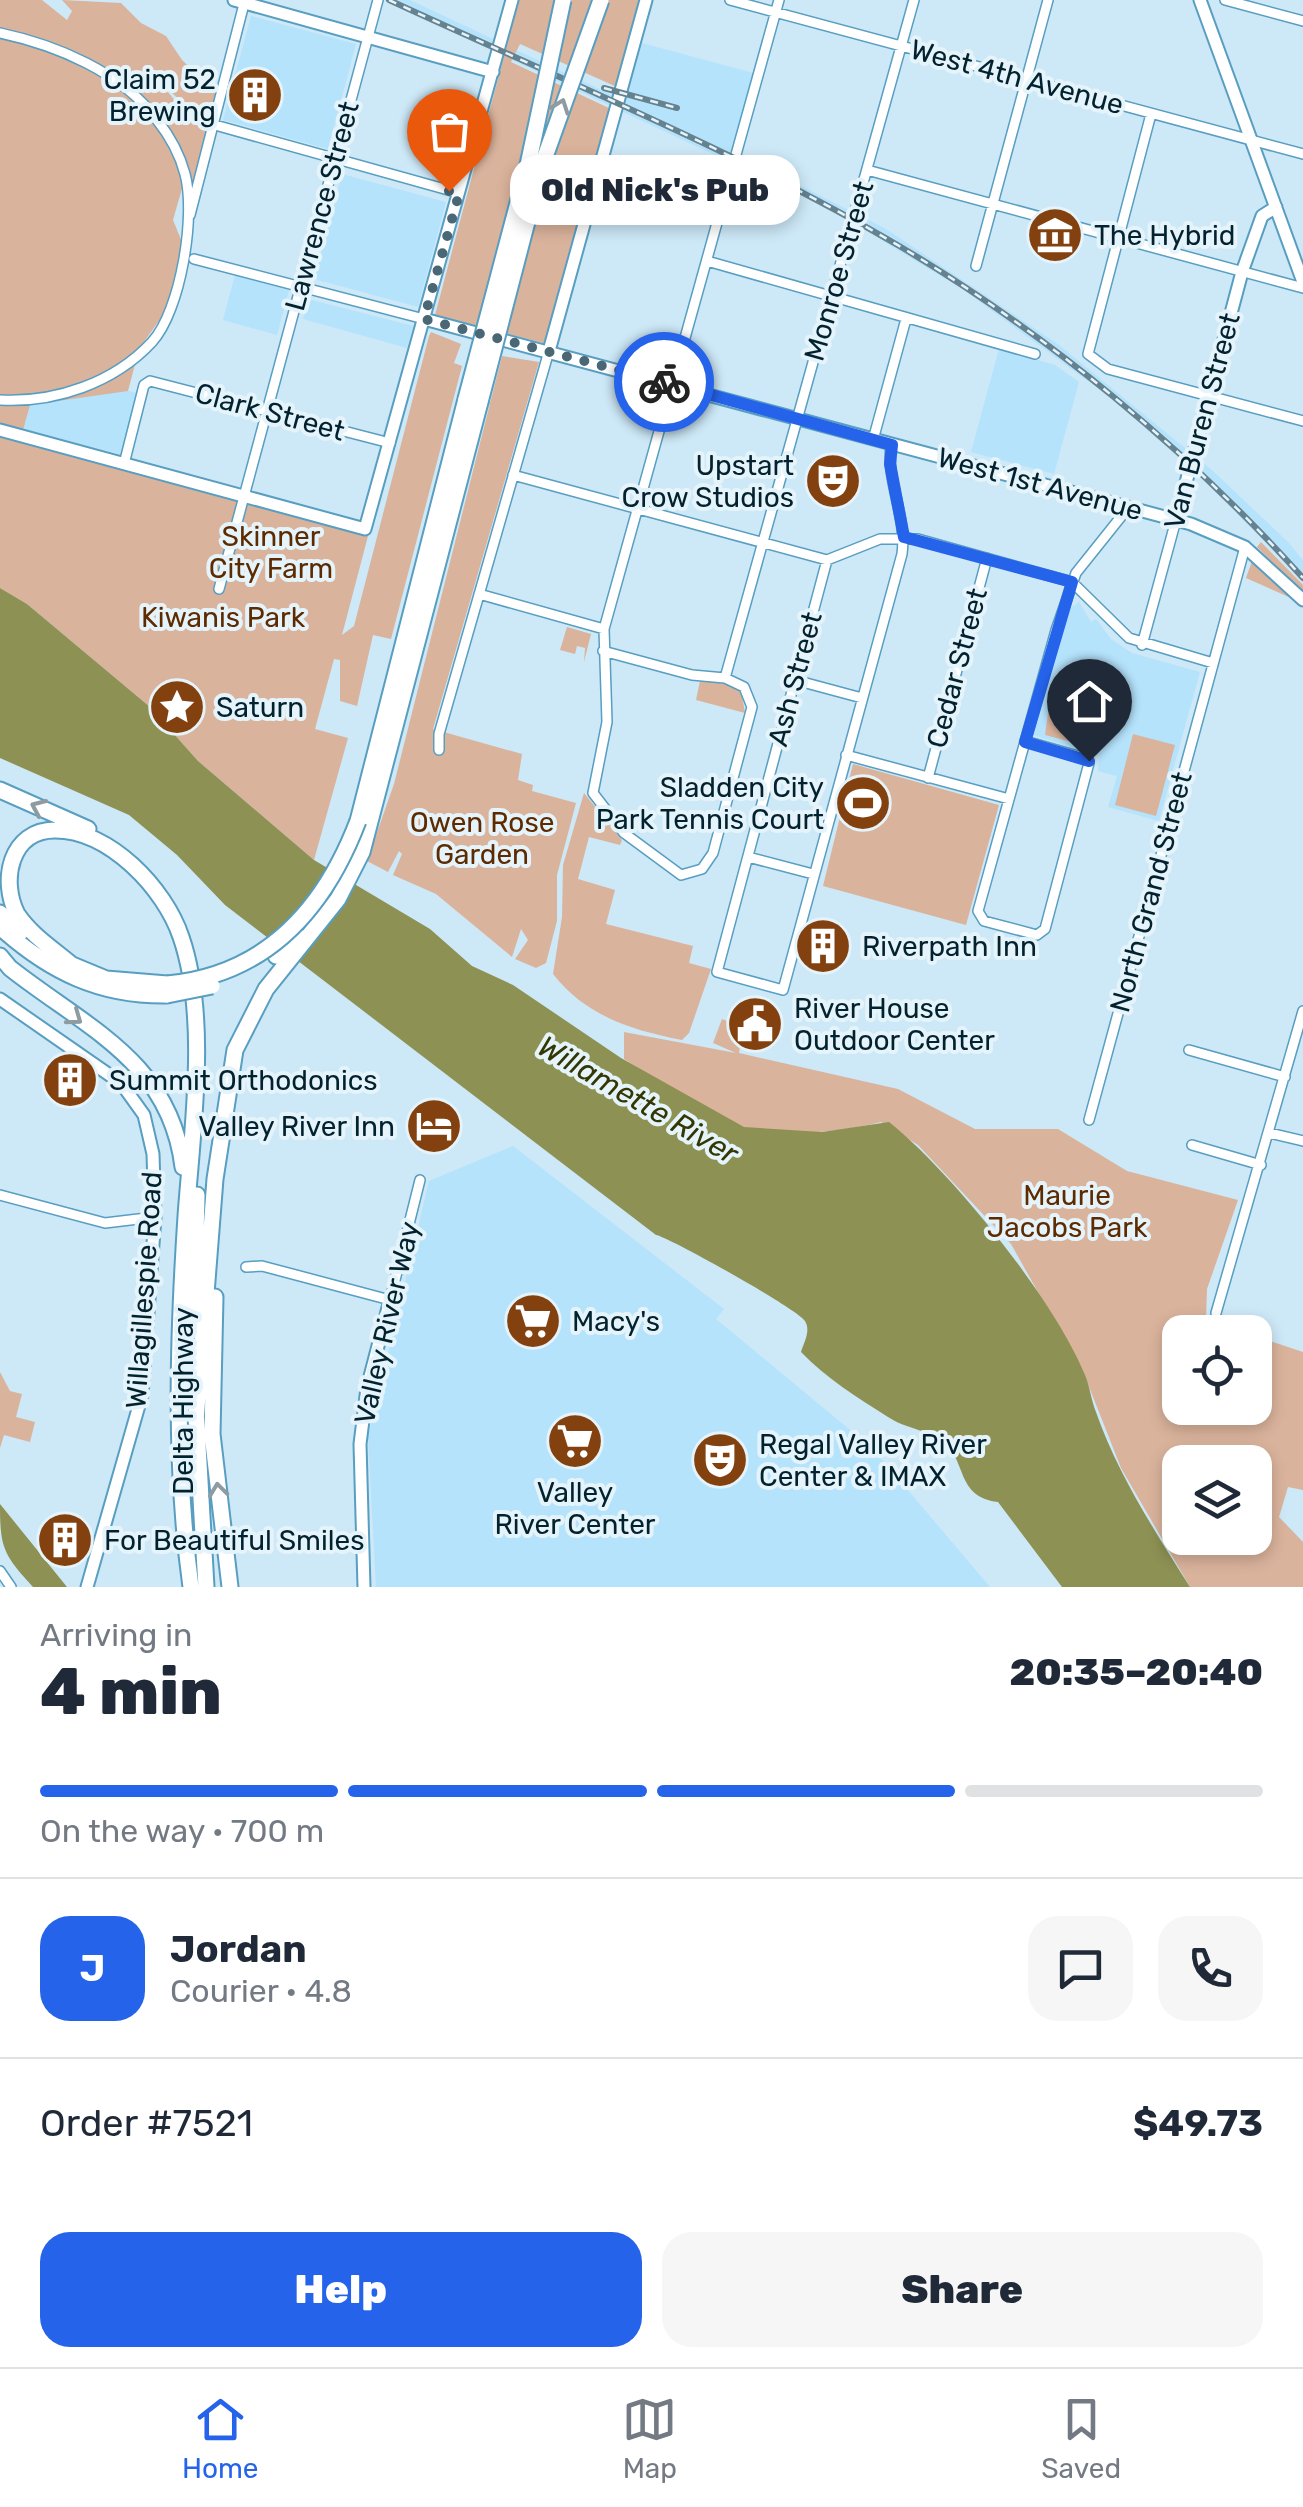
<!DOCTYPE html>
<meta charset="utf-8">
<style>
:root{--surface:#fff;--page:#f6f6f7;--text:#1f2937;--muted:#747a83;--line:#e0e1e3;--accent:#2563eb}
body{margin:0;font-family:Rubik,sans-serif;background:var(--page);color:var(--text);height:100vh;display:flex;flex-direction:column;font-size:38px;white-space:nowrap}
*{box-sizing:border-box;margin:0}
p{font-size:32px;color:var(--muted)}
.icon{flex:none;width:55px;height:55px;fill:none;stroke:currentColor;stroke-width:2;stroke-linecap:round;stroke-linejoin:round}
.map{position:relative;height:1587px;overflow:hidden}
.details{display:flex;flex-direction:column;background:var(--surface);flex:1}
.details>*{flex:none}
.tools{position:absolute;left:1162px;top:1315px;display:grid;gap:20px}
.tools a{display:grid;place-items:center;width:110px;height:110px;border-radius:20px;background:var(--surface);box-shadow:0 5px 15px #0003;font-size:50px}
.pin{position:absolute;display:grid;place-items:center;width:85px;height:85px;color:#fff;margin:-102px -42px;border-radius:50% 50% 50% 0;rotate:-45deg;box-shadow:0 0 10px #0007}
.pin .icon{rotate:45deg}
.courier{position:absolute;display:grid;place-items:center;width:100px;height:100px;margin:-50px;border:8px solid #2563eb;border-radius:50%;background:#fff;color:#222;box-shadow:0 2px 12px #0007}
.bubble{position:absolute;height:70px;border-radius:30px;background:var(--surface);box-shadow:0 5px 15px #0003;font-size:32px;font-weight:800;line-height:70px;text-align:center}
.summary em{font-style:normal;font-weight:800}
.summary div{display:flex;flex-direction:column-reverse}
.summary{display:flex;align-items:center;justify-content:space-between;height:170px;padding:0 40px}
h1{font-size:65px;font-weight:800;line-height:75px}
.bar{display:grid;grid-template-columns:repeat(4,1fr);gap:15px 10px;align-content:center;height:120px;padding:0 40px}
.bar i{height:12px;border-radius:8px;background:var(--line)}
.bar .current{background:var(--accent)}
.bar p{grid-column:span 4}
.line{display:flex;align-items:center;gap:25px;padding:0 40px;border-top:2px solid var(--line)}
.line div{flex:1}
.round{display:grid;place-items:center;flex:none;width:105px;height:105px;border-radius:30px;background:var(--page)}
.cta{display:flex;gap:20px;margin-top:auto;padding:20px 40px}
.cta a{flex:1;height:115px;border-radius:30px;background:var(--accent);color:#fff;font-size:40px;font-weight:800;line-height:115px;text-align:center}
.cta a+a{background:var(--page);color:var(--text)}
.dock{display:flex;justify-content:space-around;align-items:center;height:140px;border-top:2px solid var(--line);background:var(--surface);font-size:28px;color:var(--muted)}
.dock a{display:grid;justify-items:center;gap:5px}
.dock .current{color:var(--accent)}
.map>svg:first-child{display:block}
</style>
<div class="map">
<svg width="1303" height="1587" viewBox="0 0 1303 1587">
<rect width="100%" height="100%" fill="#cde8f7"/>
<path fill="#b5e3fc" d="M384,0H410L625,101L642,43L757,74L736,153L886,229L1059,345L1213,471L1288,542L1303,560V581L1204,480L1115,401L964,290L830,209Z
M251,16L356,44L328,149L223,120Z
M342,174L446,202L418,307L314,279Z
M235,275L289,290L277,335L223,320Z
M308,299L413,326L407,348L303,319Z
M999,349L1055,365L1079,382L1054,474L971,452Z
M119,389L139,393L124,455L23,429L29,406Z
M1079,602L1091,622L1096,619L1111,639L1132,653L1200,672L1159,821L1108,807L1117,776L1098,771L1099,756L1033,735L1066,611Z
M513,1146L724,1309L716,1319L873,1449L990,1587H376L368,1437L429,1181Z"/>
<path fill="#dab39c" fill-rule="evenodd" d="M0,0H42L67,20L72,11L62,0L121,3L141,23L166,36L182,60L217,93L212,116L204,118L186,107L147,67L182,109L210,129L194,200L187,171L173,220L182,242L173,284L165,312L139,349L128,391L30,405L20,441L368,536L342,635L354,626L429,336L431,332L461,344L454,363L462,366L391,639L373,635L357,706L340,701V660L334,659L315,729L348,738L314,860L198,761L150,707L27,604L0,588Z
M519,0H641L617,87L520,44L511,62L611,109L547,344L435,315Z
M502,356L539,362L433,729L522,754L518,780L533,785L532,791L576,803L557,875V921L546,963L536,968L515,959L528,940L521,929L512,957L436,894L393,875L402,854L399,851L388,872L367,861L394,784Z
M1261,542L1303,585V593L1257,547Z
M1252,561L1292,597L1291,598L1246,578Z
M567,627L591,634L584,662L585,648L577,646L575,654L560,650Z
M1059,674L1099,685L1095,699L1055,689Z
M701,676L741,690L745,713L696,700Z
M1050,699L1087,708L1085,715L1106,721L1098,749L1045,735Z
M1133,734L1175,745L1156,816L1115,805Z
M853,764L999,805L966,925L823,886Z
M584,793L622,840L620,845L589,837L578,879L615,890L606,924L693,946L689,963L711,969L689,1033L682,1040C631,1030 586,1016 553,974L562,917L563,865Z
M722,1019L743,1027L739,1053L898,1089L975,1129H1058L1127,1171L1238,1200L1207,1289L1206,1319L1243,1332H1180V1408H1255V1336L1303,1352V1490L1288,1487L1279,1517L1303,1542V1587H1190L1121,1468L1084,1374L1011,1244L918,1145L881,1122C833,1134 764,1140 717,1118C685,1103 654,1078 624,1059V1032L736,1053L713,1043ZM1180,1462H1255V1538H1180Z
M0,1372L10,1391L22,1394L16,1417L35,1422L30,1442L4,1435L0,1448Z"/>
<path fill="#8d9153" d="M0,588L27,604L150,707L198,761L314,860L430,929L472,966L513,985L621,1058L744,1127L822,1132L889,1122C952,1172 1055,1301 1085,1375C1090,1387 1091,1400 1096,1412C1117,1473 1156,1533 1190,1587H1062L998,1502C956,1497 967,1461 944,1443C927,1429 906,1429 888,1417C858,1398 826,1378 801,1352C804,1342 811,1331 805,1321C799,1310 669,1237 656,1235L225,905L177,855L129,815L0,758Z
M0,1504L67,1587H33C3,1554 0,1548 0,1504Z"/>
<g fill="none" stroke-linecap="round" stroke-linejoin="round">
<g stroke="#589ec1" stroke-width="12">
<path id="minor" d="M730,0L1303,154
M779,0L604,629L607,722L593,793L624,833L681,875L702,869L713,853L752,707L744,687L725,678L914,0
M1225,0L1303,21
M0,33C56,45 122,72 157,120C169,135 180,155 185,174C196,215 181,310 152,342C114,383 55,403 0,400
M1151,114L1088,354L1108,369L1303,421
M215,125L459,193
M867,170L1303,288
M190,215L245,0
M194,259L424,319
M707,261L1035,354
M976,266L1048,0
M873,440L906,319
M124,464L144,385L150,381L390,443
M513,475L827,560L880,539H918L1072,582L1129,638L1213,663
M827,560L717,972L783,990L902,554C907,516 886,482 891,445
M219,589L378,0
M479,594L604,629
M1142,645L1176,520
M603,651L692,675L725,678
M795,680L862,698
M1025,741L1085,758L1089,763L1045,929L1037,935L984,921L978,911L1056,630L1076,573L1128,508
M439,750V734L549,351
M846,755L1009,799
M928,778L987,558
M748,857L813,874
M1189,1050L1285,1077
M1089,1120L1245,547
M1270,1133L1303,1141
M1192,1145L1261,1165
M0,1195L105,1223L155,1217
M246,1267L262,1266L390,1300L420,1180
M1216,1313L1303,1011
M0,1571L11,1587"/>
</g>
<g stroke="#589ec1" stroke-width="15">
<path id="tertiary" d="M234,0L493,72
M1200,0L1303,282
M424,319L1191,524L1245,547L1303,600
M549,351L646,0
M0,430L365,529L512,0
M1176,520L1242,272L1262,216L1276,207
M0,999L121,1083L144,1115L153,1154L155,1217L142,1395L87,1587
M364,1587L360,1444L367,1388L390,1300"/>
</g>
<g stroke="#589ec1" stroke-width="19">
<path id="motorway" d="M0,790L88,829
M358,821L466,399
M0,913L21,932
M0,927C50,972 100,996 167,995
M0,956L10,968C86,1028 170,1061 183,1167
M276,956L298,936
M65,962L106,979L167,984
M72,965C53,949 31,935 17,914C0,881 10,830 55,830C110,830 165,889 181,937C209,1018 192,1131 186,1216C178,1338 174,1465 191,1587
M215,1297L212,1434L230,1587
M194,1322L197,1195
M196,1410L206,1587
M196,1421L215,1179L235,1050L266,989L338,899L362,852L480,402"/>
</g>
<use href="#minor" stroke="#fff" stroke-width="9"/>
<use href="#tertiary" stroke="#fff" stroke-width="11"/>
<use href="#motorway" stroke="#fff" stroke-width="15"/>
<g stroke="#658290" stroke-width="6">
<path id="rail" d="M389,0C560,79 738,151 901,247C1049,335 1188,450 1303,578
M604,88L677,108"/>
</g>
<use href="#rail" stroke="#e5f3fa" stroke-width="2.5" stroke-dasharray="8" stroke-linecap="butt"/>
<g stroke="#589ec1" stroke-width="19" stroke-linecap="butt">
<path id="motorway-bridge" d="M466,399L528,165L563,0
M480,402L541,168L601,0
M167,984C266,975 324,910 358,821
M167,995L212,986"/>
</g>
<use href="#motorway-bridge" stroke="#fff" stroke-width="15"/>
</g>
<defs><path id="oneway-chevron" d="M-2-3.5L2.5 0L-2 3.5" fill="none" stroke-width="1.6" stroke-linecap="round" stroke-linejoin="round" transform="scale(2.5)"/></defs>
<g stroke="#8e9ca1">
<use href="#oneway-chevron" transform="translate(561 106) rotate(-70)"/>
<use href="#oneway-chevron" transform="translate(38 807) rotate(-156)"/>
<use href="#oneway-chevron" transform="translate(75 1018) rotate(36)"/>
<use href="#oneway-chevron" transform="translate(218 1490) rotate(-97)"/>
</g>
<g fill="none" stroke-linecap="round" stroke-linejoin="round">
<path stroke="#4a6775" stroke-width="10" stroke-dasharray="0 18" d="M449,191L459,194L424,319L664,382"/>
<path stroke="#2563eb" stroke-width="12" d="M664,382L892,445L890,464L904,537L1072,582L1025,742L1089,761"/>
</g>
<defs>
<g id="building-disc" transform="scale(2.875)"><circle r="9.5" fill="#83410f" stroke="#e5f3fa"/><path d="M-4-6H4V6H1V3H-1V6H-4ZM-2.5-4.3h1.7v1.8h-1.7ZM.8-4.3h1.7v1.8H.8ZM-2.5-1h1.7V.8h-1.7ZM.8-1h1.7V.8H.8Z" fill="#fff"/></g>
<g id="museum-disc" transform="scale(2.875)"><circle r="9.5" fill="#83410f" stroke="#e5f3fa"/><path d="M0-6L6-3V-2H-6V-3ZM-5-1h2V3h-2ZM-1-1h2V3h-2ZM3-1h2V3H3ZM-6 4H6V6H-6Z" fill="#fff"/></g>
<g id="theatre-disc" transform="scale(2.875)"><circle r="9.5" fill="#83410f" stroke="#e5f3fa"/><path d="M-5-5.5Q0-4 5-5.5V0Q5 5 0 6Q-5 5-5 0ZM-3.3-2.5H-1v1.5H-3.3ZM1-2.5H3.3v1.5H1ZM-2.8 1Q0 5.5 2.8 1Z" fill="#fff"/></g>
<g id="sight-disc" transform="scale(2.875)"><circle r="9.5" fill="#83410f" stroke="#e5f3fa"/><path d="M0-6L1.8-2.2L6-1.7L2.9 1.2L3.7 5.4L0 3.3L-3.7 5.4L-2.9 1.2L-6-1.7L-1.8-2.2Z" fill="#fff"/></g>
<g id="stadium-disc" transform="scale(2.875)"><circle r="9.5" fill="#83410f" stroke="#e5f3fa"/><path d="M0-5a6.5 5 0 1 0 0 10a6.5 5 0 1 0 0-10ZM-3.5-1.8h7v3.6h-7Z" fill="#fff"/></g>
<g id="civic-disc" transform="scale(2.875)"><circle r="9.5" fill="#83410f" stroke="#e5f3fa"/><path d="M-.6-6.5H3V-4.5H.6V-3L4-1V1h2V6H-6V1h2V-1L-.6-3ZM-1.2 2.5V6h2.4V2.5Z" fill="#fff"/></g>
<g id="hotel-disc" transform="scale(2.875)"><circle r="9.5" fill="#83410f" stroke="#e5f3fa"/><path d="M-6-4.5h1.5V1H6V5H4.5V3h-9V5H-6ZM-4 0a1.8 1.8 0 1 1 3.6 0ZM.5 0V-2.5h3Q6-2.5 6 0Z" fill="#fff"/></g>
<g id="supermarket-disc" transform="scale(2.875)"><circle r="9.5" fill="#83410f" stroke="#e5f3fa"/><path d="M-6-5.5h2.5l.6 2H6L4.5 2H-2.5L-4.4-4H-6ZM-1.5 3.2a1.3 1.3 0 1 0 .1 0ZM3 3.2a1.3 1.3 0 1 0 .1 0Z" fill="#fff"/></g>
</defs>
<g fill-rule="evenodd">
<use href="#building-disc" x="255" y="95"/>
<use href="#museum-disc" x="1055" y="235"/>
<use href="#theatre-disc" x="833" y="481"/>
<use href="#sight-disc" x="177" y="707"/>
<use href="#stadium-disc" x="863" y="803"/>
<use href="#building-disc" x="823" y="946"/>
<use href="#civic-disc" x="755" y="1024"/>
<use href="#building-disc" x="70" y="1080"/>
<use href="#hotel-disc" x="434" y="1126"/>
<use href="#supermarket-disc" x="533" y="1321"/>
<use href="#supermarket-disc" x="575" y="1441"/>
<use href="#theatre-disc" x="720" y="1460"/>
<use href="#building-disc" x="65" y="1540"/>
</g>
<g text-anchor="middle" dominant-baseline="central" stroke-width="8" stroke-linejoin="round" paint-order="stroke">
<g font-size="28" fill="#03222f" stroke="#e5f3fa">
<text transform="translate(1017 77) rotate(15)">West 4th Avenue</text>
<text transform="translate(322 206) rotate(-75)">Lawrence Street</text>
<text transform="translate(839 271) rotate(-74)">Monroe Street</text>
<text transform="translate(270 412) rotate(15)">Clark Street</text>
<text transform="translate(1202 421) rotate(-75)">Van Buren Street</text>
<text transform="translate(1040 484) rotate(15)">West 1st Avenue</text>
<text transform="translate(957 668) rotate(-75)">Cedar Street</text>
<text transform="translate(795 679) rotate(-75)">Ash Street</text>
<text transform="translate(1151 892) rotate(-75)">North Grand Street</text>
<text transform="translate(144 1290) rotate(-86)">Willagillespie Road</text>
<text transform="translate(387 1323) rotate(-77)">Valley River Way</text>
<text transform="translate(183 1401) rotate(-90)">Delta Highway</text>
</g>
<g font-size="28" fill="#03222f" stroke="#e5f3fa" text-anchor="start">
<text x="216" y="79" text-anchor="end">Claim 52<tspan x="216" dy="32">Brewing</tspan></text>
<text x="1094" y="235">The Hybrid</text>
<text x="794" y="465" text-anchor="end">Upstart<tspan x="794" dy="32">Crow Studios</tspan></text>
<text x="216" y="707">Saturn</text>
<text x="824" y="787" text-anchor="end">Sladden City<tspan x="824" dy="32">Park Tennis Court</tspan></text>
<text x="862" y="946">Riverpath Inn</text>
<text x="794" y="1008">River House<tspan x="794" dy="32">Outdoor Center</tspan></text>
<text x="109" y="1080">Summit Orthodonics</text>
<text x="395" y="1126" text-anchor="end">Valley River Inn</text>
<text x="572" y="1321">Macy's</text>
<text x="759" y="1444">Regal Valley River<tspan x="759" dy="32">Center &amp; IMAX</tspan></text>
<text x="575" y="1492" text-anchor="middle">Valley<tspan x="575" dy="32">River Center</tspan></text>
<text x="104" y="1540">For Beautiful Smiles</text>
</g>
<g font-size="28" fill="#5e2a00" stroke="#e5f3fa">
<text x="271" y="536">Skinner<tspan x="271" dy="32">City Farm</tspan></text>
<text x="223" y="617">Kiwanis Park</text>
<text x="482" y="822">Owen Rose<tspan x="482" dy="32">Garden</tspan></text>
<text x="1067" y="1195">Maurie<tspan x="1067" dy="32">Jacobs Park</tspan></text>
</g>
<g font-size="30" font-style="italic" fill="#343603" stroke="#e5f3fa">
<text transform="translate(638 1100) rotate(30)">Willamette River</text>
</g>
</g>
</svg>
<div class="tools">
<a><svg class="icon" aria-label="locate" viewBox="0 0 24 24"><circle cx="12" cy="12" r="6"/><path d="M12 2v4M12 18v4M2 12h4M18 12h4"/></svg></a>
<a><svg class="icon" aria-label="layers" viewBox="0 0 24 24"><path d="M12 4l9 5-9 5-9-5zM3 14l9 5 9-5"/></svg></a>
</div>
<div class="pin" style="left:449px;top:191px;background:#ea580c"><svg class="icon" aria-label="bag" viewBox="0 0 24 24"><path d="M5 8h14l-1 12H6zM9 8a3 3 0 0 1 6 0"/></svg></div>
<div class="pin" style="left:1089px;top:761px;background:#1f2937"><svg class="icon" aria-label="home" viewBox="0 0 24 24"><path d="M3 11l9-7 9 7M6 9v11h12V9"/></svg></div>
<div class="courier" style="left:664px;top:382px"><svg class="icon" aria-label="bike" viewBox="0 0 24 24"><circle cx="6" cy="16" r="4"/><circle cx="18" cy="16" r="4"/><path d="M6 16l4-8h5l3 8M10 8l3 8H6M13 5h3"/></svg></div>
<div class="bubble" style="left:510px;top:155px;width:290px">Old Nick's Pub</div>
</div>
<section class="details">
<div class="summary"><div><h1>4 min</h1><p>Arriving in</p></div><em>20:35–20:40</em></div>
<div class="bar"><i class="current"></i><i class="current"></i><i class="current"></i><i></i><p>On the way · 700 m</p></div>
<div class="line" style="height:180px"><b class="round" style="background:var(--accent);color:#fff">J</b><div><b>Jordan</b><p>Courier · 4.8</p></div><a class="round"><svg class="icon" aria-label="chat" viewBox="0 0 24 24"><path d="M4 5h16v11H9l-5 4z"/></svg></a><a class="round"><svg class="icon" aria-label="phone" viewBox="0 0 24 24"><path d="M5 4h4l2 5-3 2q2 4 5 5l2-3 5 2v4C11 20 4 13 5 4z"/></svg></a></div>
<div class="line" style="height:130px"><div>Order #7521</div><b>$49.73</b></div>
<div class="cta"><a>Help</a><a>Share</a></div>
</section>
<nav class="dock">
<a class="current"><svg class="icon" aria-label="home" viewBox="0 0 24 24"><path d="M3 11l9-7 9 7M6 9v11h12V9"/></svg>Home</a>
<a><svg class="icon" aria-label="map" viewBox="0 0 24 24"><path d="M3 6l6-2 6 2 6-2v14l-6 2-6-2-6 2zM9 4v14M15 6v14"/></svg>Map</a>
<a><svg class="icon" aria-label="saved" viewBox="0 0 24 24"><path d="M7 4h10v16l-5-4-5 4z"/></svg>Saved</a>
</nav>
